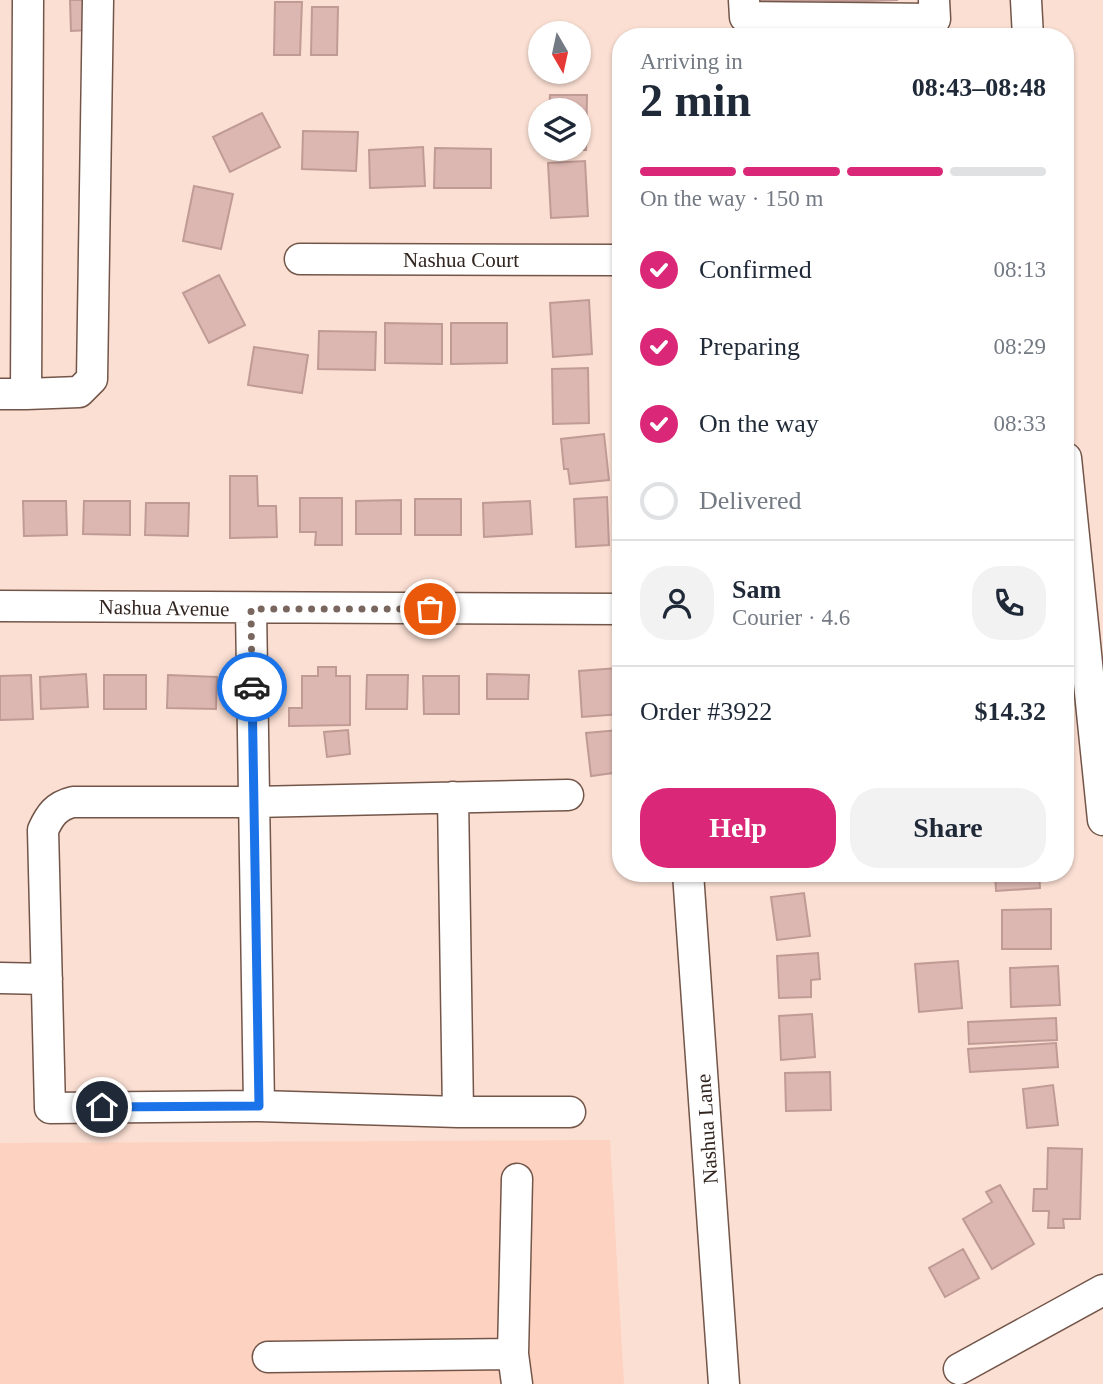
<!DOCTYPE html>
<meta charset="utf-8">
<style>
:root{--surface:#fff;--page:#f2f2f3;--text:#1f2937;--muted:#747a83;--line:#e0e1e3;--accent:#db2777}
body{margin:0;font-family:Georgia,serif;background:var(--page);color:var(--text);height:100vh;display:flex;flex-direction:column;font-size:26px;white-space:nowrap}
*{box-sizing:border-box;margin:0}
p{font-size:23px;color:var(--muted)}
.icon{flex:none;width:38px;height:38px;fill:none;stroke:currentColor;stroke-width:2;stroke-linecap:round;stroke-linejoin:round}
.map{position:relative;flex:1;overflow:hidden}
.side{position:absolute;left:612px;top:28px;width:462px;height:854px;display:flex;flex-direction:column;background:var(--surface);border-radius:28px;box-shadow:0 2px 5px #0004}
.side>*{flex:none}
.needle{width:46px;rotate:171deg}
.controls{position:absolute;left:528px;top:21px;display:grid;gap:14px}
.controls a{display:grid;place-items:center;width:63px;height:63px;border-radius:50%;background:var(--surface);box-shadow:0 2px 5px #0004;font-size:35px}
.pin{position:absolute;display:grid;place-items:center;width:60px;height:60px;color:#fff;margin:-30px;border:4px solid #fff;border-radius:50%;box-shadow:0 2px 7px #0007}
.courier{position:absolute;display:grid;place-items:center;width:70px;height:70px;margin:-35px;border:5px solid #1a73e8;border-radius:50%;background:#fff;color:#222;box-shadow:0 2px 9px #0007}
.headline em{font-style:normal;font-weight:700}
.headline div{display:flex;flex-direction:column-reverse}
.headline{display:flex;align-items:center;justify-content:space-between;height:119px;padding:0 28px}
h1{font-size:46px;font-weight:700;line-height:52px}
.bar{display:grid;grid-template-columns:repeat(4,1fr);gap:10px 7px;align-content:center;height:84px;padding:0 28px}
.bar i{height:9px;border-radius:5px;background:var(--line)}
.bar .selected{background:var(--accent)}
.bar p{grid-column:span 4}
.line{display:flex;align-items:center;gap:18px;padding:0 28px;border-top:2px solid var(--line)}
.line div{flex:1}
.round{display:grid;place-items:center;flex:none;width:74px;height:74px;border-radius:28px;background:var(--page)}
ol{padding:0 28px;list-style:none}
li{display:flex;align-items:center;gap:21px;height:77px}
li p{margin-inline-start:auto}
li .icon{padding:7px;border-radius:50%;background:var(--accent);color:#fff;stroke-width:4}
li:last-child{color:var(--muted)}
li i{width:38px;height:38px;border:4px solid var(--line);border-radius:50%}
.button{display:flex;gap:14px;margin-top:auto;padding:14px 28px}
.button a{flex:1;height:80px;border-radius:28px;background:var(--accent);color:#fff;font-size:28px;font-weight:700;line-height:80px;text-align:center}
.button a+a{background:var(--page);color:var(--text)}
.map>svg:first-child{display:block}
</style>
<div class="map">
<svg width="1103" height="1384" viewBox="0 0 1103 1384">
<rect width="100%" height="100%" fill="#fbdfd3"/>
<path fill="#fdd2c1" d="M610,1140L624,1384H0V1143Z"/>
<path fill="#dcb6b1" stroke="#c09b96" stroke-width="2" d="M70,0H89L90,30L71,31Z
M757,0H898L757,5Z
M275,2H302L300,55H274Z
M312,7H338L337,55H311Z
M550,95H587L586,150H549L579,149V110H549Z
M262,113L280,147L230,172L213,137Z
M303,131L358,132L356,171L302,169Z
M423,147L425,186L370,188L369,150Z
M435,148L491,149V188H434Z
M585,161L588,216L551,218L548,163Z
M194,186L233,194L221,249L183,241Z
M219,275L245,325L209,343L183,293Z
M589,300L592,354L553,357L550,303Z
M385,323L442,324V364L385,363Z
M451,323H507V363L451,364Z
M319,331L376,332L375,370L318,369Z
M254,347L308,355L302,393L248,385Z
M588,368L589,423L553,424L552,369Z
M604,434L609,480L570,484L568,469H564L561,439Z
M230,476H257L258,506H276L277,537L230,538Z
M607,497L609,545L576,547L574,499Z
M300,498H342V545H315L316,532H300Z
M415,499H461V535H415Z
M401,500V534H356V501Z
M23,501H66L67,535L24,536Z
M84,501H130V535L83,534Z
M530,501L532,534L484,537L483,503Z
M146,503H189L188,536L145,535Z
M318,667H336V676H350V725L289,726V708H302V676H318Z
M617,668L621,714L582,717L579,671Z
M86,674L88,707L41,709L40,677Z
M487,674L529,675L528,699H487Z
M31,675L33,719L0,720V676Z
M104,675H146V709H104Z
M168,675L217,677L216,709L167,708Z
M367,675H408L407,709H366Z
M423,676H459V714H424Z
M348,730L350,754L327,757L324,732Z
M619,730L621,772L591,776L586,733Z
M772,873H805L806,874L773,878Z
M995,873H1039L1040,888L996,891Z
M804,893L810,936L777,940L771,897Z
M1051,909V949H1002V910Z
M818,953L820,979L811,980V997L779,998L777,956Z
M958,961L962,1008L919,1012L915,964Z
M1058,966L1060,1005L1011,1007L1010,968Z
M812,1014L815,1057L781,1060L779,1016Z
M1056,1018L1057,1040L969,1044L968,1022Z
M1056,1043L1058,1067L970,1072L968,1049Z
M830,1072L831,1110L786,1111L785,1073Z
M1053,1085L1058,1125L1027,1128L1023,1089Z
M1048,1148L1082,1149L1080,1219H1063L1064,1228H1048L1049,1211H1033L1034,1189H1047Z
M1000,1185L1034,1244L992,1269L963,1219L992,1202L986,1192Z
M963,1249L979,1278L945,1297L929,1268Z"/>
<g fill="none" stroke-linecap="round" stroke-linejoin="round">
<g stroke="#735649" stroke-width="33">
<path id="minor" d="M28,0L26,394L79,392L92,379L98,0
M744,0L745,17L935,19L934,0
M1026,0L1028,37
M300,259L621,260
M0,394H26
M1066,458L1103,820
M0,606L621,609
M251,609L259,1106L50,1108L43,830C50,815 56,806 73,802H254L568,795
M453,797L458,1112
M688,873L724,1384
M0,978L47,979
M259,1106L458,1112H570
M268,1357L513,1354
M959,1369L1103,1290
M517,1384L513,1354L517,1179"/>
</g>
<use href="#minor" stroke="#fff" stroke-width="30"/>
</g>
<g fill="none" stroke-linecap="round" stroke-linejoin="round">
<path stroke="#78665f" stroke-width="7" stroke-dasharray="0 12.6" d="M252,687L251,609H430"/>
<path stroke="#1a73e8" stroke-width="9" d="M102,1107L259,1106L252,687"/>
</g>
<g text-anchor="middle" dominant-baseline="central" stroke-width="5" stroke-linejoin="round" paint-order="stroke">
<g font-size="21" fill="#322520" stroke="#fff">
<text x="461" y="260">Nashua Court</text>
<text transform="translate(164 608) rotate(1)">Nashua Avenue</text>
<text transform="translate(707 1129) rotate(-94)">Nashua Lane</text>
</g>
</g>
</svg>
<div class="controls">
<a><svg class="needle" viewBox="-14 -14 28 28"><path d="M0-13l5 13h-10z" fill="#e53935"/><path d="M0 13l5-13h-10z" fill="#747a83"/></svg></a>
<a><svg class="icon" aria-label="layers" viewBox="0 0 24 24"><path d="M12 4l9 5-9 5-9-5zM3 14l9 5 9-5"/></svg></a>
</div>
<div class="pin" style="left:430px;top:609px;background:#ea580c"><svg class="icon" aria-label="bag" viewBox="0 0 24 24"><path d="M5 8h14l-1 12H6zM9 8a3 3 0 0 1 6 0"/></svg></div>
<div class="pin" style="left:102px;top:1107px;background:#1f2937"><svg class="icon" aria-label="home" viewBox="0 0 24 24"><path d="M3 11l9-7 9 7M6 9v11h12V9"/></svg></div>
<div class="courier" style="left:252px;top:687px"><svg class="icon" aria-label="car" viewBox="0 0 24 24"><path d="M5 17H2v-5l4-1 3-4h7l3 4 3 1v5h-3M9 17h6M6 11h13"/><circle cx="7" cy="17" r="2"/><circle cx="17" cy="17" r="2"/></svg></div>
<section class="side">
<div class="headline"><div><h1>2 min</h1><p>Arriving in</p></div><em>08:43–08:48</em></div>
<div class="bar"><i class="selected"></i><i class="selected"></i><i class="selected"></i><i></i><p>On the way · 150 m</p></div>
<ol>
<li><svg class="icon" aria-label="check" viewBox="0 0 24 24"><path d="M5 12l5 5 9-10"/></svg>Confirmed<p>08:13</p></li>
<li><svg class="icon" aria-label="check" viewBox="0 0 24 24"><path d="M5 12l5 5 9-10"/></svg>Preparing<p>08:29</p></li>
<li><svg class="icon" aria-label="check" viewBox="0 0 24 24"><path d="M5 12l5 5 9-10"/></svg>On the way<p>08:33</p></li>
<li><i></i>Delivered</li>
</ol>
<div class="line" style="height:126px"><a class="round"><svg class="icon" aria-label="person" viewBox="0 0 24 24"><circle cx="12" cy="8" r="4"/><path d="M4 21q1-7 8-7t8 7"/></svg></a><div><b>Sam</b><p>Courier · 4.6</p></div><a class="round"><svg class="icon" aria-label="phone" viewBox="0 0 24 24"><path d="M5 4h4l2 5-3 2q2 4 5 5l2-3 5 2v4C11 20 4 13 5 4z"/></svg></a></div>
<div class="line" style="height:91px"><div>Order #3922</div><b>$14.32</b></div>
<div class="button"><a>Help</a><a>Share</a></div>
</section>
</div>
